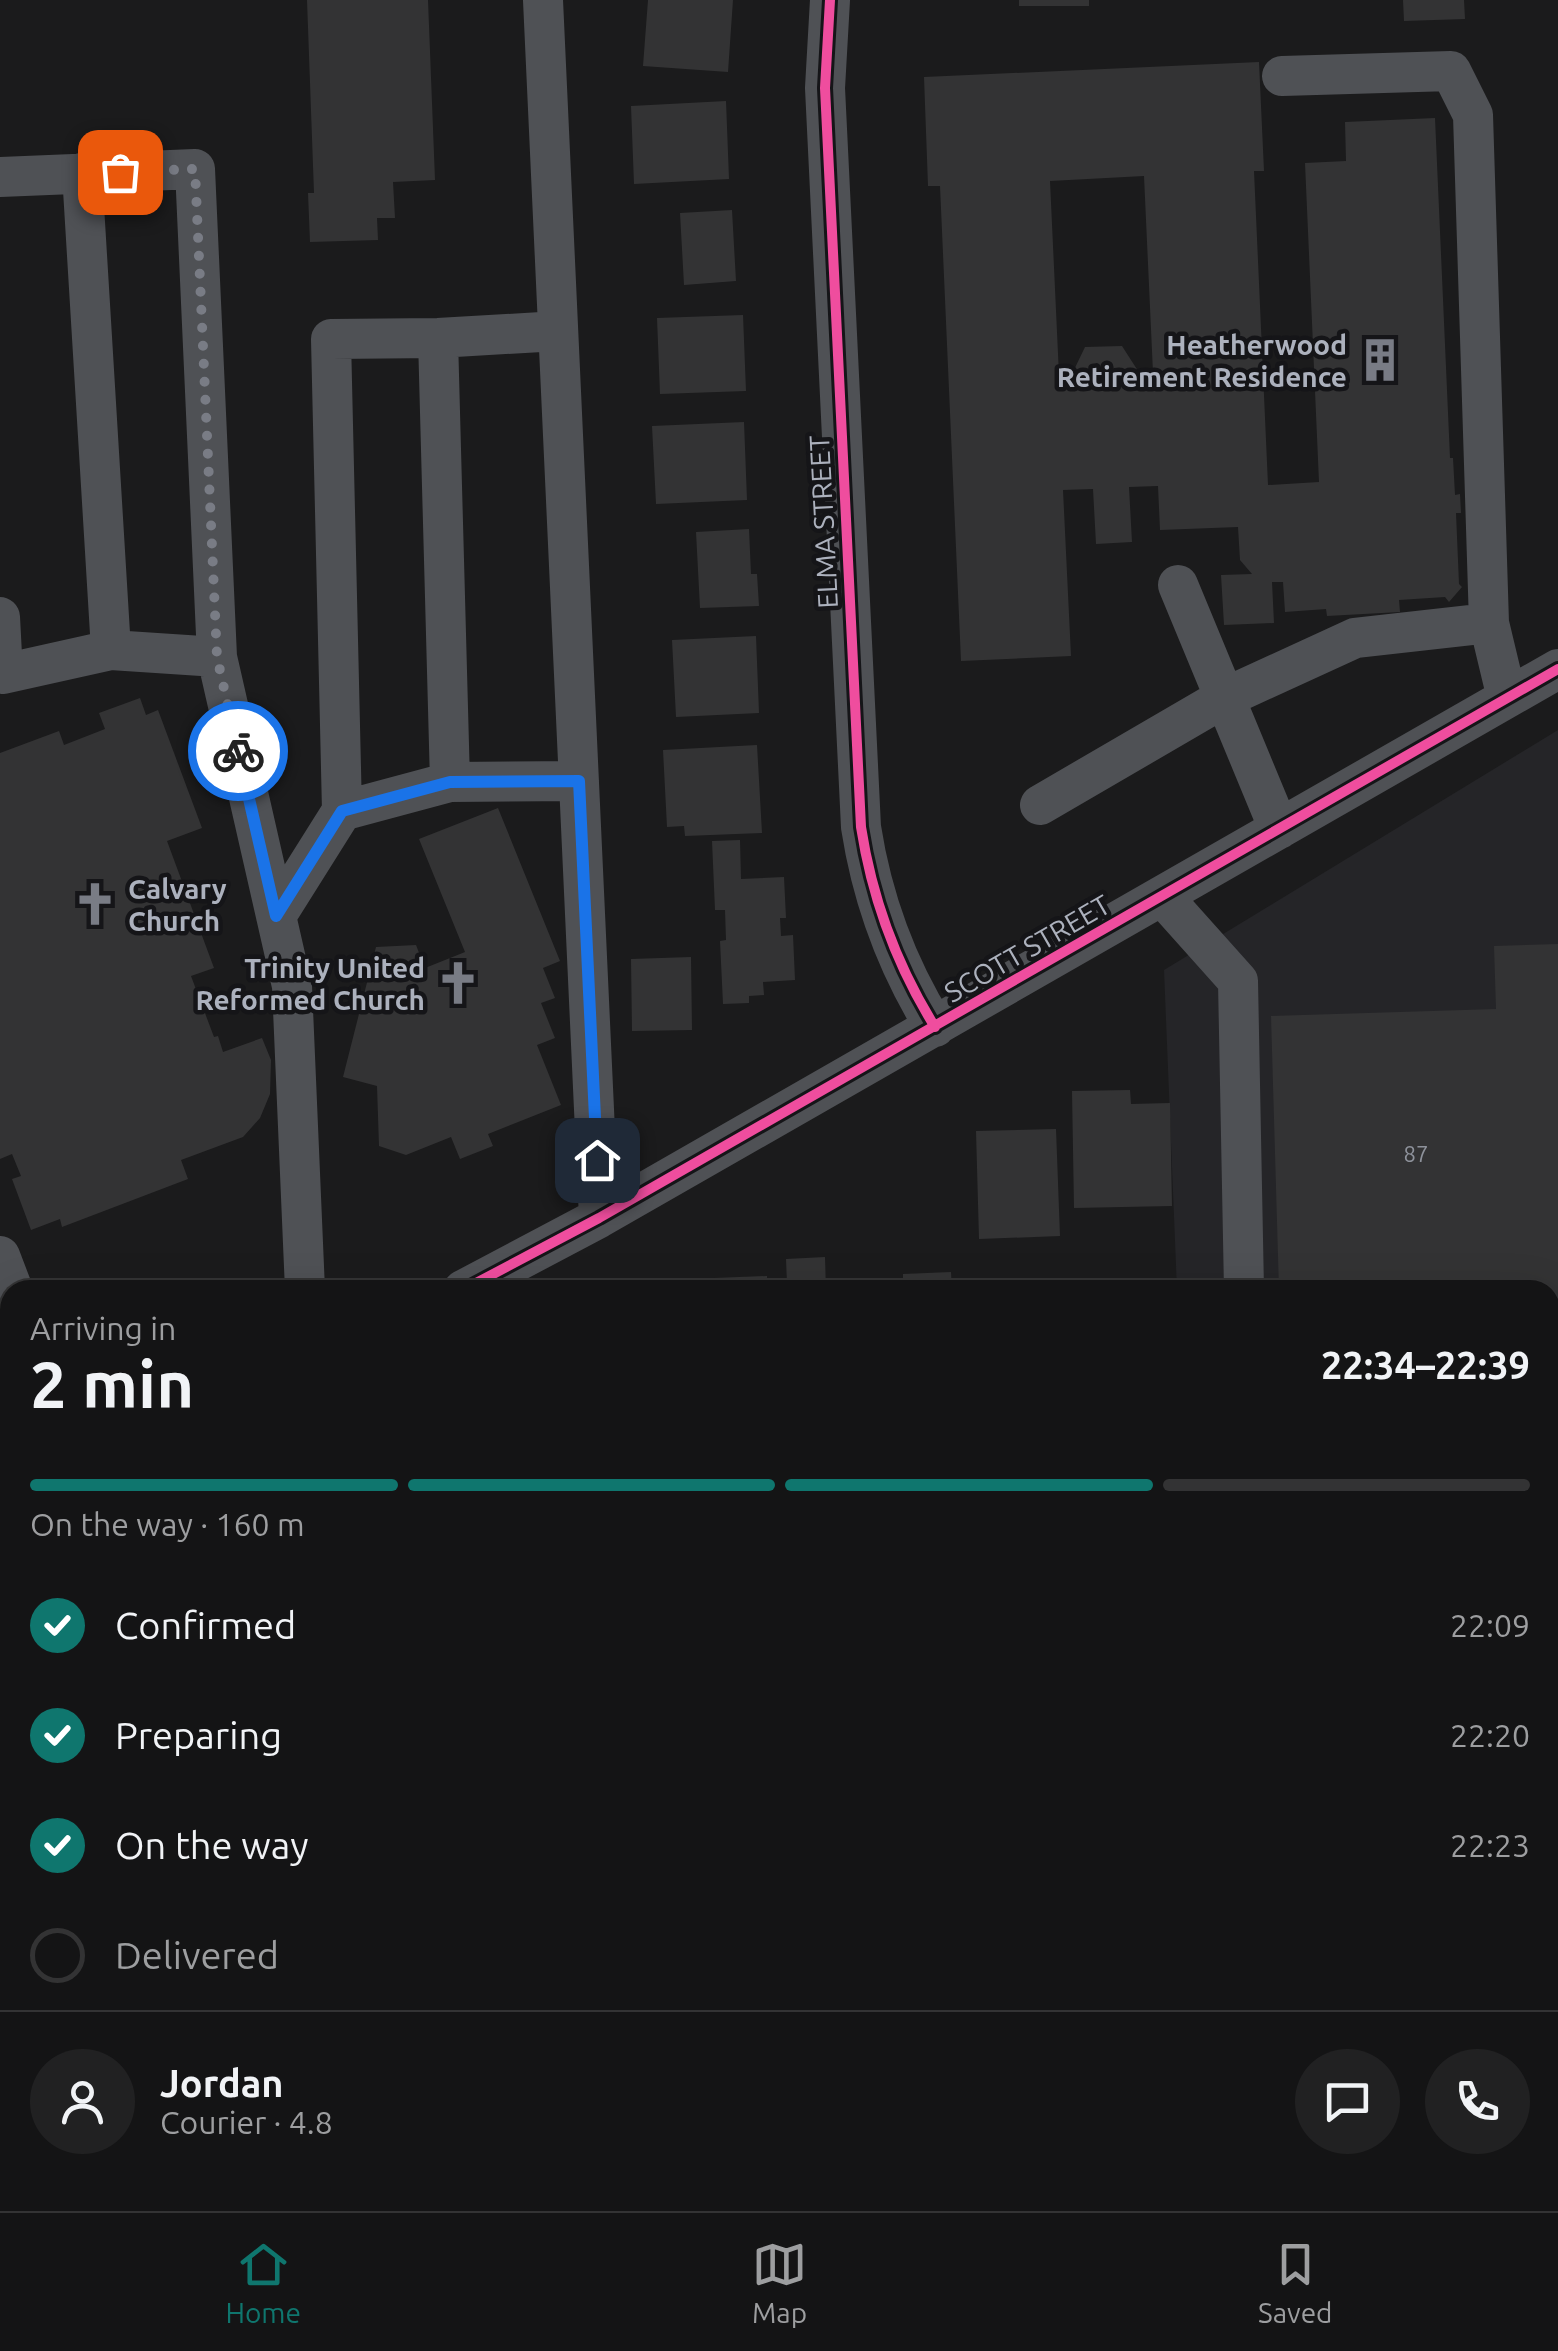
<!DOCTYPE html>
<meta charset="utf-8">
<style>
:root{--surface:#141415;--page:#212122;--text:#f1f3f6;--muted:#9d9ea0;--line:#333334;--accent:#0f766e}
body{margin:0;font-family:Ubuntu,sans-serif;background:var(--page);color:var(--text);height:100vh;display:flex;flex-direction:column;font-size:38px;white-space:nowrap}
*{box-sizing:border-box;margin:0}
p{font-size:32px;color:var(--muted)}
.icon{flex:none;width:55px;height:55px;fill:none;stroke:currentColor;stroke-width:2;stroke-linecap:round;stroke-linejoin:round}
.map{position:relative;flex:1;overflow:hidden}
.panel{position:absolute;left:0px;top:1280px;width:1560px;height:932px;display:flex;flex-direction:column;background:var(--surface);border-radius:30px 30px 0 0;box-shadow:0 10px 40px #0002,0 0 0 2px var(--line)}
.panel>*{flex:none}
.pin{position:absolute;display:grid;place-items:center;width:85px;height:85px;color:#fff;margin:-42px;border-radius:20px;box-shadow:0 5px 15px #0006}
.courier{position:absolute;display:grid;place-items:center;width:100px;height:100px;margin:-50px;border:8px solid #1a73e8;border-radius:50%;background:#fff;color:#222;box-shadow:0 2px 12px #0007}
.head em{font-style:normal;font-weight:700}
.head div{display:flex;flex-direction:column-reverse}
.head{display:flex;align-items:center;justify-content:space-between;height:170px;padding:0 30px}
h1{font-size:65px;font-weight:700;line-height:75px}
.bar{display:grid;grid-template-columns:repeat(4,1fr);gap:15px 10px;align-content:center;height:120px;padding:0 30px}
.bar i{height:12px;border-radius:8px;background:var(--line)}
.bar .active{background:var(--accent)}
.bar p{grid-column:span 4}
.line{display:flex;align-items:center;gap:25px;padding:0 30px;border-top:2px solid var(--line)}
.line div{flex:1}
.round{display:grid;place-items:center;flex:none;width:105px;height:105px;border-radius:52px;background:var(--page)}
ol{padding:0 30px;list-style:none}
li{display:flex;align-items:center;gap:30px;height:110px}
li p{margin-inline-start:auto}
li .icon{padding:10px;border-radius:50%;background:var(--accent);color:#fff;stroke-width:4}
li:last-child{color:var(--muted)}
li i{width:55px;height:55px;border:5px solid var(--line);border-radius:50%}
.menu{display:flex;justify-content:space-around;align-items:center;height:140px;border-top:2px solid var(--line);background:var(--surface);font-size:28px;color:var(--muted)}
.menu a{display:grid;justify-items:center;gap:5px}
.menu .active{color:var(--accent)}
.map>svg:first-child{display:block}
</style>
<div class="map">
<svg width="1558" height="2211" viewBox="0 0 1558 2211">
<rect width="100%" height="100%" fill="#1b1b1c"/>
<path fill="#252528" d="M1558,730V2033L1550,2035V1290H1177L1164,970Z
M0,2145L10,2147V2202H240L275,2211H0Z"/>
<path fill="#333334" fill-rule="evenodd" d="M307,0H428L435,180L393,182L395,218H377L378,240L310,242L308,193H314Z
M648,0H733L728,72L643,66Z
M1019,0H1089V6H1019Z
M1403,0H1464L1465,19L1404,21Z
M1259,62L1264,171H1254L1268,485L1319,482L1305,163L1346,161L1345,122L1435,118L1450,458H1453L1455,495L1460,494L1461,513H1456L1459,584L1462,587L1449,602L1445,597L1399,600L1400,612L1327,616L1326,609L1285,612L1283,582H1272L1274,623L1224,625L1221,575L1252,574L1240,560L1238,527L1160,530L1158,486L1129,487L1132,542L1096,544L1093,489L1063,490L1071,656L961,661L940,186H928L924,77ZM1144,176L1153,373L1140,374L1122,346L1085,347L1072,374L1059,375L1050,181Z
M726,101L729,179L634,184L631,106Z
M732,210L736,281L684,285L680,213Z
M743,315L746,391L660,394L657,318Z
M744,422L747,500L656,504L652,426Z
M749,529L751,574H757L759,606L700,608L696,532Z
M756,636L759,713L676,717L672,640Z
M140,698L146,715L158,710L202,828L167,841L214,968L191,976L214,1037L218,1036L223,1052L262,1038L271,1060L270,1094L260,1118L243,1137L181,1160L188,1179L62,1227L60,1219L31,1230L12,1179L21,1176L12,1154L0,1159V753L59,731L64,745L105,729L99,713Z
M757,745L762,833L685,836L684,826L667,827L663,750Z
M498,808L560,961L543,968L555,998L541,1003L555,1038L537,1045L561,1105L488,1134L493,1146L460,1159L451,1137L406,1155L379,1146L377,1086L343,1077L376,947L416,945L425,968L465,952L419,839Z
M740,840L741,879L784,877L786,918H780L781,936L793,935L795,980L763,982L764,995L749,996V1003L723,1004L720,941L726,940L725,910H715L712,841Z
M1558,944V1399L1550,1400V1290H1279L1271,1016L1496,1009L1494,946Z
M691,957L692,1030L632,1031L631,959Z
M1130,1090L1131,1104L1170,1103L1172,1206L1074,1208L1072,1091Z
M1056,1129L1060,1236L979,1239L976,1131Z
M825,1257L826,1290H715L714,1278L767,1276V1285L787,1284L786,1259Z
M951,1272L952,1290H903V1274Z"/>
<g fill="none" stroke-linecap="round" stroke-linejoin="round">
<path stroke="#4f5155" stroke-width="40" d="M543,0L599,1218
M830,0L825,88L861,827C872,898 897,966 935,1027
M1282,76L1451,71L1473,115L1489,623L1507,698
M0,177L195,169L217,657L292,986L305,1290
M438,338L450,782
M1178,585L1279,829
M0,617L3,674L111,650L82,173
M111,650L217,657
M1040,805L1222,699L1355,638L1489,623
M342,811L450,782L579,781
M1162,896L1238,981L1244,1290
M276,916L342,811L331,339L438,338L558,331
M0,1256L13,1290
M463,1290L599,1218L1558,669
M0,1531L10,1526
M0,1751L10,1753
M1550,1931L1558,1942
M1550,2096H1558
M0,2102L10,2104
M391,2202L424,2211"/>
<path stroke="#4d4d51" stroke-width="55" d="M0,1865L10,1868
M0,1987L10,1990
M817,2202L848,2211
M1283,2202L1316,2211
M1550,2202L1558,2204"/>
<g stroke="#151518" stroke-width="16">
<path id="cycleway" d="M830,0L825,88L861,827C872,898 897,966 935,1027
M463,1290L599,1218L1558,669"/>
</g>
<use href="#cycleway" stroke="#ef4d9e" stroke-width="10"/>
</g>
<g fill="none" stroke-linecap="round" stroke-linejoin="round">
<path stroke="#797c85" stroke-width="10" stroke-dasharray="0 18" d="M120,172L195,169L217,657L238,751"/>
<path stroke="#1a73e8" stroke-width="12" d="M238,751L276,916L342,811L450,782L579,781L597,1160"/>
</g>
<defs>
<g id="building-bare" transform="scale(3.45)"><path d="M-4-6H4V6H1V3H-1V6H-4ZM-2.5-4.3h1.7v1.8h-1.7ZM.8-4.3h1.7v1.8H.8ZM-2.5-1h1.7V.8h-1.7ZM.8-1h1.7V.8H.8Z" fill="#797c85" stroke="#151518" stroke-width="2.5" paint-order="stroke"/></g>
<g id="church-bare" transform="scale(3.45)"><path d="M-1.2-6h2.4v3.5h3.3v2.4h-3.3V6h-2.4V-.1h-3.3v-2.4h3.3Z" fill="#797c85" stroke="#151518" stroke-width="2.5" paint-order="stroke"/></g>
</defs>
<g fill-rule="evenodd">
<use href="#building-bare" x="1380" y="360"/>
<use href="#church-bare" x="95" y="904"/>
<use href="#church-bare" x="458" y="983"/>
</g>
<g text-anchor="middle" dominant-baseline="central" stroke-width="9" stroke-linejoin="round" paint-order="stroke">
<g font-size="22" fill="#8e929b">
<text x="1416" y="1153">87</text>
</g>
<g font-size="28" font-weight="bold" fill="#acb1bd" stroke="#151518" text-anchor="end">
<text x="1347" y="344">Heatherwood<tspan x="1347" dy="32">Retirement Residence</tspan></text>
<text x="128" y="888" text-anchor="start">Calvary<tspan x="128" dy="32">Church</tspan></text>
<text x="425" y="967">Trinity United<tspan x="425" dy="32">Reformed Church</tspan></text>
</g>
<g font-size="28" fill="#acb1bd" stroke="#151518">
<text transform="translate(823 522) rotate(-93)">ELMA STREET</text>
<text transform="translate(1027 948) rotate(-30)">SCOTT STREET</text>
</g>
</g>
</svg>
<div class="pin" style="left:120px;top:172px;background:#ea580c"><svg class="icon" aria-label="bag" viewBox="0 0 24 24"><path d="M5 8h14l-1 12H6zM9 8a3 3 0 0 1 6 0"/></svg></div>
<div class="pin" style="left:597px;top:1160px;background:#1f2937"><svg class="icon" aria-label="home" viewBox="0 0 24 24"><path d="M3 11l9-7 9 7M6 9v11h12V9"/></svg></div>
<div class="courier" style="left:238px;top:751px"><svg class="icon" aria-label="bike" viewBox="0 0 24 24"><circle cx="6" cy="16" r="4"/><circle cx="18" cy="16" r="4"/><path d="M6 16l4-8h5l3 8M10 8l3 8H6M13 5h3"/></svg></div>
<section class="panel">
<div class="head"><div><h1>2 min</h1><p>Arriving in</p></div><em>22:34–22:39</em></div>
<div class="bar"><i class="active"></i><i class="active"></i><i class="active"></i><i></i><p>On the way · 160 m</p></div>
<ol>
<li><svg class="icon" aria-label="check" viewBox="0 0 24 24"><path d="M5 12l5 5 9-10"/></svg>Confirmed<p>22:09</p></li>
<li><svg class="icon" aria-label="check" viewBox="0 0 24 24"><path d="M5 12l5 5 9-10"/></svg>Preparing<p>22:20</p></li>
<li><svg class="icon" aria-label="check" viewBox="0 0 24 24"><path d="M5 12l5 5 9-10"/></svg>On the way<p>22:23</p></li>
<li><i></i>Delivered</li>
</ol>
<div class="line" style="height:180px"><a class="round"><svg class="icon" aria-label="person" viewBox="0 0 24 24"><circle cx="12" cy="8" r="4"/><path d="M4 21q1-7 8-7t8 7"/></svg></a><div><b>Jordan</b><p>Courier · 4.8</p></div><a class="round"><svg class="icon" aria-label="chat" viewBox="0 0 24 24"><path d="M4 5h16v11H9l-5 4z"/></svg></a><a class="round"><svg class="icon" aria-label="phone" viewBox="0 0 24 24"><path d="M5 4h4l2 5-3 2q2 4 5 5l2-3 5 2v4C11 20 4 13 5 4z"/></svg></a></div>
</section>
</div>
<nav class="menu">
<a class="active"><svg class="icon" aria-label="home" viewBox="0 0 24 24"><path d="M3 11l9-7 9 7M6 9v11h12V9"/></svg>Home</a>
<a><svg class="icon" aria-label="map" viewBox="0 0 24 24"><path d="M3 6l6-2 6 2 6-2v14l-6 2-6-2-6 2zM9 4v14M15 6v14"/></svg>Map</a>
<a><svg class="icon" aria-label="saved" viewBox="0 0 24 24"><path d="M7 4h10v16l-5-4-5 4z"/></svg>Saved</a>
</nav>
